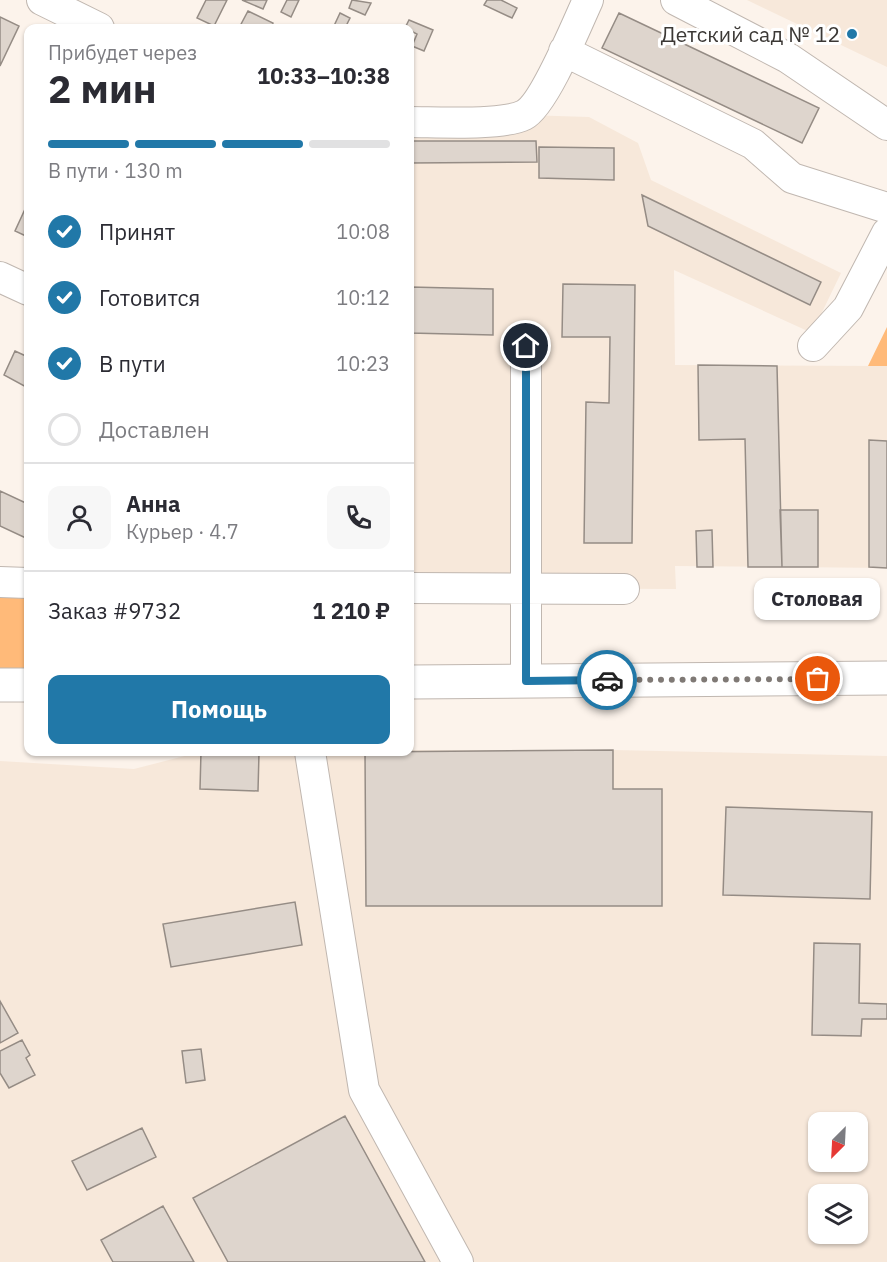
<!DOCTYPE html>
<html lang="ru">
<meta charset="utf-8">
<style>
:root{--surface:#fff;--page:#f7f7f7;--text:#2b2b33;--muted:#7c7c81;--line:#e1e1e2;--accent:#2178a8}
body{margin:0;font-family:"IBM Plex Sans",sans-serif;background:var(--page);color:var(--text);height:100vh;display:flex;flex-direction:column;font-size:22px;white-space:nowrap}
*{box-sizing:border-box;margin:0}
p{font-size:20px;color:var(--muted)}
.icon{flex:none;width:33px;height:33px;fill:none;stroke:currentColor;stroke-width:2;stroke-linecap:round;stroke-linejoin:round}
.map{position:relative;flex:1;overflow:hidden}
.drawer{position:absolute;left:24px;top:24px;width:390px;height:732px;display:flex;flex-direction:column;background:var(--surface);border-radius:12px;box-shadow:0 2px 4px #0004}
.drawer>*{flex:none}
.needle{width:39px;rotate:204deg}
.buttons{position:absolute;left:808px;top:1112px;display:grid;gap:12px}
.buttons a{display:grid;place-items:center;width:60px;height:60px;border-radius:12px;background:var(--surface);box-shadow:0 2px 4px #0004;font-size:30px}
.pin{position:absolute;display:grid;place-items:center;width:51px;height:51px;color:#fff;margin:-26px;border:3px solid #fff;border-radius:50%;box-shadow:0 2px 6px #0007}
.courier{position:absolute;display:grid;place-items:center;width:60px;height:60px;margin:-30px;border:4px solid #2178a8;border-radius:50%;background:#fff;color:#222;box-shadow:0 2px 8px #0007}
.bubble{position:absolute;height:42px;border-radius:12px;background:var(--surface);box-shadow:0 2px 4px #0004;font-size:20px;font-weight:800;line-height:42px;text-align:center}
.headline em{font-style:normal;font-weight:800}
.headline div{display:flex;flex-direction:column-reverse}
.headline{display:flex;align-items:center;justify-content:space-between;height:102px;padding:0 24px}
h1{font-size:39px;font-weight:800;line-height:45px}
.bar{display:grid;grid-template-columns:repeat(4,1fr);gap:9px 6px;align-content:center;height:72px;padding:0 24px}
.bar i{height:8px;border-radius:4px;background:var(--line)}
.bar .on{background:var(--accent)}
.bar p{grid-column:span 4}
.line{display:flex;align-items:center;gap:15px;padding:0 24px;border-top:2px solid var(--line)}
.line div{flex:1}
.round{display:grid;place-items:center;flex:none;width:63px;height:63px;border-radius:12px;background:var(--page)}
ol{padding:0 24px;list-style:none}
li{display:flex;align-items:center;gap:18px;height:66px}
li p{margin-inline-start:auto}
li .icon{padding:6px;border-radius:50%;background:var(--accent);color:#fff;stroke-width:4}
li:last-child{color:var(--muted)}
li i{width:33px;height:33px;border:3px solid var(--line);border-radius:50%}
.button{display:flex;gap:12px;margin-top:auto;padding:12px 24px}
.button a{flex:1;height:69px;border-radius:12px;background:var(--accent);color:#fff;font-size:24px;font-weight:800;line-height:69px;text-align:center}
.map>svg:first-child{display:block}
</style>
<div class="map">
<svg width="887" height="1262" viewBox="0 0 887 1262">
<rect width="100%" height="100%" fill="#fcf3eb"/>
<path fill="#f7e8da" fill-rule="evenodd" d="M747,0H887V67Z
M525,115L589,117L638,143L651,180L841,273L812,333L674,270L675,365L887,366V568L675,566L676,589L410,588V122Z
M410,750H613L887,756V1262H0V761L134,769L200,752ZM819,1122H858V1161H819ZM819,1194H858V1233H819Z"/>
<path fill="#ffba79" d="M887,327V366H868Z
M0,582L28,583V685H0Z"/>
<path fill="#ded5cd" stroke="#958c85" stroke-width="1.5" d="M206,0H227L214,26L197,18Z
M242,0H267L263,9Z
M287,0H299L291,17L281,12Z
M352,0L371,3L365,15L349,8Z
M487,0H501L517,8L512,18L484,5Z
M248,11L273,23L271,28H239Z
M340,13L350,18L345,28H333Z
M619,13L819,108L802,143L602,48Z
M0,17L19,26L0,66Z
M409,20L433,30L424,51L412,46L417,34L405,28Z
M410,141H536L537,162L410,163Z
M539,147L614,148V180L539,178Z
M642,195L821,282L810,305L648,226Z
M26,207L28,208V237L15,231Z
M563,284L635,285L632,543H584L586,402L609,403L610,337H562Z
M410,287L493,289V335L410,333Z
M15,351L28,357V388L4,375Z
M698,365L777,366L782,567H748L745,439L699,440Z
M869,440L887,441V568L869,567Z
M0,491L28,504V539L0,526Z
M780,510H818V567H782Z
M712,530L713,567H697L696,531Z
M613,750V789H662V906H366L365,752Z
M201,752L259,753L258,791L200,789Z
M726,807L872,812L870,899L723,895Z
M295,902L302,945L171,967L163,924Z
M814,943L860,944L859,1003L887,1004V1019H862L861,1036L812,1035Z
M0,1001L18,1033L0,1043Z
M22,1040L30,1055L26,1058L35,1075L9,1088L0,1073V1051Z
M201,1049L205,1080L186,1083L182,1051Z
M345,1116L425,1262H228L193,1198Z
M142,1128L156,1157L87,1190L72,1161Z
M163,1206L194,1262H113L101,1240Z"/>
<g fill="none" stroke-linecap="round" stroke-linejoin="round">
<g stroke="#c0b7b0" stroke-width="32">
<path id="minor" d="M42,0L99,28
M676,0L788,58L887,125
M564,51L753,144L792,178L887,208
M410,122C436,122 502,126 524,115C544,105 577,24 588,0
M0,277L28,290
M813,346L848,308L887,233
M0,582L28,583
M410,588L624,589
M526,681V346
M310,752L364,1090L458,1262"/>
</g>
<g stroke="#c0b7b0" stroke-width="35">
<path id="major" d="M410,682L887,678
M0,685H28"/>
</g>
<use href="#minor" stroke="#fff" stroke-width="30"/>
<use href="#major" stroke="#fff" stroke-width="33"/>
</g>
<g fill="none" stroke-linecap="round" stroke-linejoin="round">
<path stroke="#7f7975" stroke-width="6" stroke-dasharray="0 10.8" d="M607,680L818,679"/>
<path stroke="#2178a8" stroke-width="8" d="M526,346V681L607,680"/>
</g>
<circle fill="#2178a8" stroke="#fff" stroke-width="2" cx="852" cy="34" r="6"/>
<g text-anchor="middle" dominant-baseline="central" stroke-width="6" stroke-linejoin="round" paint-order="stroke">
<g font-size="21" fill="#3b3835" stroke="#fff" text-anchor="end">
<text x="840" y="34">Детский сад № 12</text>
</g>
</g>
</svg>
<div class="buttons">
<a><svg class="needle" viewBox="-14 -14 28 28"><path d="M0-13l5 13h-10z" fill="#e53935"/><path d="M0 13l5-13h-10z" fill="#7c7c81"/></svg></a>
<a><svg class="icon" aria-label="layers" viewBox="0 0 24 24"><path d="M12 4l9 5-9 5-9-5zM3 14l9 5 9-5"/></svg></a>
</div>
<div class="pin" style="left:818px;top:679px;background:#ea580c"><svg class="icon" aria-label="bag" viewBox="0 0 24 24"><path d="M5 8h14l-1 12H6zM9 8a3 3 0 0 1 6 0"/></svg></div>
<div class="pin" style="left:526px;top:346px;background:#1f2937"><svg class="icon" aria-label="home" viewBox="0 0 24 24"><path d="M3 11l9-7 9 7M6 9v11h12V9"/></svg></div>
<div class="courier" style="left:607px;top:680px"><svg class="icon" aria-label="car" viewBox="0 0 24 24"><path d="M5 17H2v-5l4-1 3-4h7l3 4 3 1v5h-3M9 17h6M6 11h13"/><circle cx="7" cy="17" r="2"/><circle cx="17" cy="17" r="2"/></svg></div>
<div class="bubble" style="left:754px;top:578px;width:126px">Столовая</div>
<section class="drawer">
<div class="headline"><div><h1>2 мин</h1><p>Прибудет через</p></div><em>10:33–10:38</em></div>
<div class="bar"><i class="on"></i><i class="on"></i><i class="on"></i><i></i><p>В пути · 130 m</p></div>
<ol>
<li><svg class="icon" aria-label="check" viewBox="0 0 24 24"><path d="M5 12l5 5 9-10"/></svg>Принят<p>10:08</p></li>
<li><svg class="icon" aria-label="check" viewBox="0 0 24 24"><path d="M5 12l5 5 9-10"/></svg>Готовится<p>10:12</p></li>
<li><svg class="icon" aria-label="check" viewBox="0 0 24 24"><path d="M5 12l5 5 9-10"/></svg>В пути<p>10:23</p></li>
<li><i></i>Доставлен</li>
</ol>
<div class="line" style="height:108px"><a class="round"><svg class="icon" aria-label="person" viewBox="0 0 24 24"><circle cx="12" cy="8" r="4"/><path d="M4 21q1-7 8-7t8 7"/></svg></a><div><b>Анна</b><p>Курьер · 4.7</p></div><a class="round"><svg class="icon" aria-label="phone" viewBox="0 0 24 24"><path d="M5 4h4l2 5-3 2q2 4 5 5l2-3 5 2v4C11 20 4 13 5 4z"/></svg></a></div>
<div class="line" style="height:78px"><div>Заказ #9732</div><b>1 210 ₽</b></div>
<div class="button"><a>Помощь</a></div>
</section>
</div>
